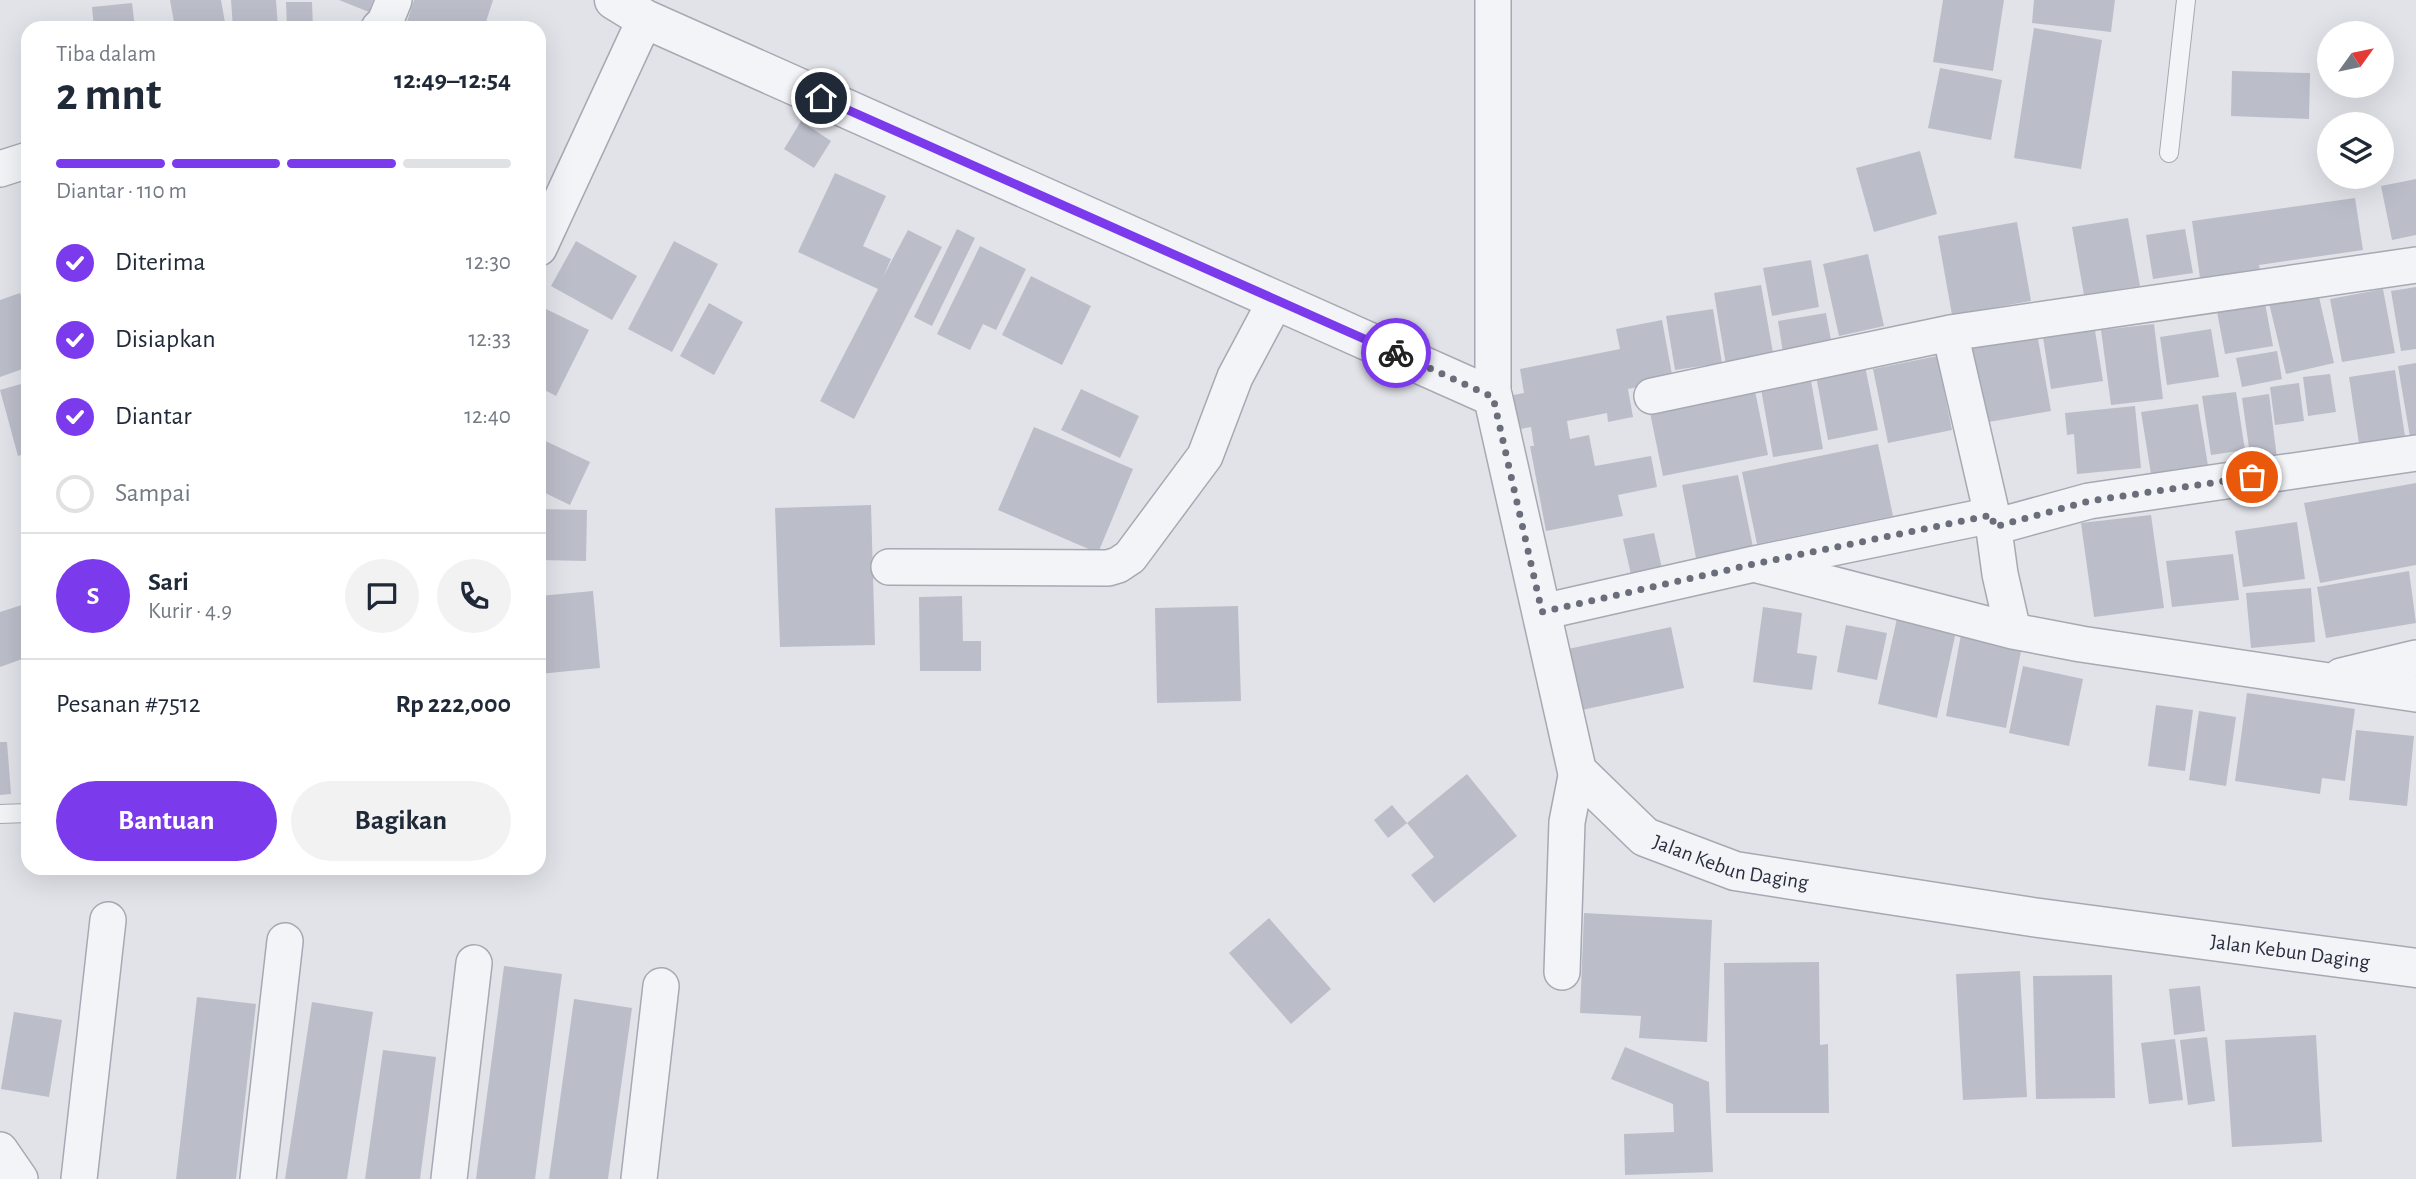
<!DOCTYPE html>
<html lang="id">
<meta charset="utf-8">
<style>
:root{--surface:#fff;--page:#f2f2f3;--text:#1f2937;--muted:#747a83;--line:#e0e1e3;--accent:#7c3aed}
body{margin:0;font-family:"Alegreya Sans",sans-serif;background:var(--page);color:var(--text);height:100vh;display:flex;flex-direction:column;font-size:26px;white-space:nowrap}
*{box-sizing:border-box;margin:0}
p{font-size:23px;color:var(--muted)}
.icon{flex:none;width:38px;height:38px;fill:none;stroke:currentColor;stroke-width:2;stroke-linecap:round;stroke-linejoin:round}
.map{position:relative;flex:1;overflow:hidden}
.side{position:absolute;left:21px;top:21px;width:525px;height:854px;display:flex;flex-direction:column;background:var(--surface);border-radius:21px;box-shadow:0 7px 28px #0002}
.side>*{flex:none}
.needle{width:46px;rotate:57deg}
.tools{position:absolute;left:2317px;top:21px;display:grid;gap:14px}
.tools a{display:grid;place-items:center;width:77px;height:77px;border-radius:50%;background:var(--surface);box-shadow:0 7px 28px #0002;font-size:35px}
.pin{position:absolute;display:grid;place-items:center;width:60px;height:60px;color:#fff;margin:-30px;border:4px solid #fff;border-radius:50%;box-shadow:0 2px 7px #0007}
.courier{position:absolute;display:grid;place-items:center;width:70px;height:70px;margin:-35px;border:5px solid #7c3aed;border-radius:50%;background:#fff;color:#222;box-shadow:0 2px 9px #0007}
.summary em{font-style:normal;font-weight:600}
.summary div{display:flex;flex-direction:column-reverse}
.summary{display:flex;align-items:center;justify-content:space-between;height:119px;padding:0 35px}
h1{font-size:46px;font-weight:600;line-height:52px}
.bar{display:grid;grid-template-columns:repeat(4,1fr);gap:10px 7px;align-content:center;height:84px;padding:0 35px}
.bar i{height:9px;border-radius:5px;background:var(--line)}
.bar .current{background:var(--accent)}
.bar p{grid-column:span 4}
.line{display:flex;align-items:center;gap:18px;padding:0 35px;border-top:2px solid var(--line)}
.line div{flex:1}
.round{display:grid;place-items:center;flex:none;width:74px;height:74px;border-radius:37px;background:var(--page)}
ol{padding:0 35px;list-style:none}
li{display:flex;align-items:center;gap:21px;height:77px}
li p{margin-inline-start:auto}
li .icon{padding:7px;border-radius:50%;background:var(--accent);color:#fff;stroke-width:4}
li:last-child{color:var(--muted)}
li i{width:38px;height:38px;border:4px solid var(--line);border-radius:50%}
.button{display:flex;gap:14px;margin-top:auto;padding:14px 35px}
.button a{flex:1;height:80px;border-radius:42px;background:var(--accent);color:#fff;font-size:28px;font-weight:600;line-height:80px;text-align:center}
.button a+a{background:var(--page);color:var(--text)}
.map>svg:first-child{display:block}
</style>
<div class="map">
<svg width="2416" height="1179" viewBox="0 0 2416 1179">
<rect width="100%" height="100%" fill="#e1e3e9"/>
<path fill="#bbbec9" d="M170,0H221L226,28H175Z
M231,0H276L278,28H233Z
M339,0H373L369,12Z
M414,0H493L484,28H405Z
M1943,0H2004L1993,71L1933,62Z
M2034,0H2115L2111,32L2032,23Z
M286,2H312L313,28H287Z
M132,3L135,28H94L92,7Z
M2034,28L2102,40L2081,169L2014,158Z
M1940,68L2002,80L1991,140L1928,128Z
M2232,71L2310,73L2309,119L2231,116Z
M801,121L831,141L814,168L784,149Z
M1920,151L1937,214L1874,232L1856,168Z
M835,173L886,196L863,246L891,259L883,277L908,230L942,247L854,419L820,401L878,289L798,252Z
M2416,179V235L2392,240L2381,186Z
M2355,198L2363,250L2259,265L2260,270L2200,278L2192,221Z
M2128,218L2140,286L2084,295L2072,227Z
M2017,222L2031,301L1952,315L1938,236Z
M957,229L975,238L932,326L914,317Z
M2185,229L2193,273L2153,279L2146,235Z
M576,241L637,276L612,320L551,286Z
M674,241L718,264L672,352L628,329Z
M980,246L1026,269L996,330L983,324L970,350L937,334Z
M1868,254L1884,326L1839,336L1823,264Z
M1811,260L1819,307L1772,316L1763,268Z
M1031,276L1091,306L1062,365L1002,335Z
M1761,285L1775,364L1727,371L1714,293Z
M2416,287V349L2401,351L2391,291Z
M2317,288L2334,363L2286,374L2268,299Z
M2383,289L2395,353L2342,362L2330,299Z
M20,293L28,315V367L0,377V300Z
M709,303L743,322L714,375L680,356Z
M2265,303L2273,346L2225,354L2217,312Z
M546,309L589,330L556,396L539,387V323Z
M1713,309L1722,363L1675,370L1666,316Z
M1826,313L1833,351L1784,359L1778,321Z
M1662,320L1673,380L1628,389L1633,417L1608,422L1607,413L1567,421L1570,439L1589,435L1595,466L1651,456L1657,487L1618,495L1623,516L1546,531L1530,446H1534L1531,427L1509,431L1503,397L1524,393L1520,369L1620,349L1616,329Z
M2094,324L2103,381L2051,389L2042,331Z
M2154,324L2163,399L2111,405L2101,330Z
M2036,328L2051,411L1983,423L1967,341Z
M2211,329L2219,377L2167,385L2160,337Z
M2277,351L2282,379L2242,387L2236,358Z
M1937,356L1952,430L1888,443L1873,369Z
M2416,363V436L2410,437L2398,366Z
M1865,366L1878,430L1828,440L1816,376Z
M2395,370L2406,443L2360,450L2349,377Z
M2330,374L2336,412L2308,416L2303,377Z
M1810,375L1823,449L1773,457L1760,383Z
M28,382V453L18,456L0,390Z
M2299,383L2304,421L2275,425L2270,387Z
M1754,386L1768,455L1663,476L1649,408Z
M1081,389L1139,416L1120,458L1061,430Z
M2236,392L2245,450L2211,455L2202,396Z
M2269,394L2277,458L2251,462L2242,398Z
M2198,404L2208,466L2151,474L2141,412Z
M2135,406L2141,468L2077,474L2074,434L2067,435L2065,413Z
M1034,427L1133,469L1098,553L998,510Z
M539,438L590,462L570,505L539,490Z
M1878,444L1893,516L1757,544L1742,472Z
M1738,475L1753,547L1696,558L1682,485Z
M2416,483V565L2320,583L2304,503Z
M871,505L875,645L780,647L775,508Z
M539,509L587,510L586,561L539,560Z
M2151,515L2164,608L2094,617L2081,523Z
M2297,522L2305,579L2243,587L2235,531Z
M1654,533L1665,582L1634,588L1623,539Z
M2233,554L2239,600L2172,607L2166,561Z
M2409,571L2416,623L2326,638L2317,587Z
M2311,588L2315,642L2251,648L2246,593Z
M593,591L600,668L539,674V596Z
M962,596L963,641H981V671H920L919,597Z
M28,603V657L0,667V612Z
M1238,606L1241,701L1157,703L1155,608Z
M1763,607L1802,613L1797,653L1817,656L1812,690L1753,682Z
M1898,614L1957,627L1937,718L1878,704Z
M1846,625L1887,633L1877,680L1837,672Z
M1671,627L1684,688L1582,710L1568,649Z
M1962,629L2023,641L2006,728L1946,716Z
M2023,666L2083,679L2069,746L2009,733Z
M2247,693L2355,709L2345,781L2322,778L2320,794L2235,781Z
M2156,705L2193,710L2185,771L2148,766Z
M2199,711L2236,717L2226,786L2189,780Z
M2356,730L2414,736L2407,806L2349,800Z
M0,742H7L11,794L0,795Z
M1467,774L1517,836L1434,903L1411,875L1434,857L1407,823Z
M1392,805L1407,823L1388,838L1374,820Z
M1584,913L1712,920L1707,1042L1639,1038L1641,1016L1580,1013Z
M1269,918L1331,989L1291,1024L1229,953Z
M1819,962L1820,1045L1828,1044L1829,1113H1726L1724,963Z
M504,966L562,974L535,1179H476Z
M2020,971L2027,1097L1963,1100L1956,974Z
M2112,975L2115,1098L2036,1099L2033,976Z
M2200,986L2205,1031L2174,1035L2169,989Z
M197,997L256,1004L236,1179H176Z
M574,999L632,1008L608,1179H549Z
M312,1002L373,1012L347,1179H285Z
M14,1012L62,1020L49,1097L1,1089Z
M2316,1035L2322,1142L2232,1147L2225,1040Z
M2207,1037L2215,1101L2188,1105L2180,1040Z
M2175,1039L2183,1100L2149,1104L2141,1043Z
M1625,1047L1709,1082L1713,1172L1625,1175L1624,1134L1674,1132L1673,1104L1611,1079Z
M383,1050L436,1057L420,1179H365Z"/>
<g fill="none" stroke-linecap="round" stroke-linejoin="round">
<g stroke="#a6a9b3" stroke-width="20">
<path id="service" d="M2169,153L2186,0
M0,814L28,813"/>
</g>
<g stroke="#a6a9b3" stroke-width="38">
<path id="minor" d="M1493,0V397
M379,28L385,22L394,0
M0,169L28,160
M539,248L645,19
M1950,333L1992,515L2000,574L2013,631
M1652,396L1950,333L2416,265
M1994,527L2089,501L2416,453
M1754,564L2013,631L2081,644L2416,694
M889,567L1108,568L1118,565L1130,557L1205,456L1235,377L1276,300
M1542,612L1754,564L1992,515
M2341,676L2416,658
M1562,972L1567,822L1577,771
M0,1150L20,1179
M79,1179L108,920
M258,1179L285,941
M449,1179L474,963
M639,1179L661,986"/>
</g>
<g stroke="#a6a9b3" stroke-width="41">
<g id="tertiary">
<path id="s1" d="M614,0L645,19L1493,397L1577,771L1645,837L1735,871L2032,917L2416,968"/>
</g>
</g>
<use href="#service" stroke="#f3f4f7" stroke-width="18"/>
<use href="#minor" stroke="#f3f4f7" stroke-width="35"/>
<use href="#tertiary" stroke="#f3f4f7" stroke-width="38"/>
</g>
<g fill="none" stroke-linecap="round" stroke-linejoin="round">
<path stroke="#6a6e7b" stroke-width="7" stroke-dasharray="0 12.6" d="M1396,353L1493,397L1542,612L1754,564L1992,515L1994,527L2089,501L2252,477"/>
<path stroke="#7c3aed" stroke-width="9" d="M821,98L1396,353"/>
</g>
<g text-anchor="middle" dominant-baseline="central" stroke-width="7" stroke-linejoin="round" paint-order="stroke">
<g font-size="21" fill="#2a2f40" stroke="#f0f2f7">
<text stroke="none"><textPath href="#s1" startOffset="1533">Jalan Kebun Daging</textPath></text>
<text stroke="none"><textPath href="#s1" startOffset="2100">Jalan Kebun Daging</textPath></text>
</g>
</g>
</svg>
<div class="tools">
<a><svg class="needle" viewBox="-14 -14 28 28"><path d="M0-13l5 13h-10z" fill="#e53935"/><path d="M0 13l5-13h-10z" fill="#747a83"/></svg></a>
<a><svg class="icon" aria-label="layers" viewBox="0 0 24 24"><path d="M12 4l9 5-9 5-9-5zM3 14l9 5 9-5"/></svg></a>
</div>
<div class="pin" style="left:2252px;top:477px;background:#ea580c"><svg class="icon" aria-label="bag" viewBox="0 0 24 24"><path d="M5 8h14l-1 12H6zM9 8a3 3 0 0 1 6 0"/></svg></div>
<div class="pin" style="left:821px;top:98px;background:#1f2937"><svg class="icon" aria-label="home" viewBox="0 0 24 24"><path d="M3 11l9-7 9 7M6 9v11h12V9"/></svg></div>
<div class="courier" style="left:1396px;top:353px"><svg class="icon" aria-label="bike" viewBox="0 0 24 24"><circle cx="6" cy="16" r="4"/><circle cx="18" cy="16" r="4"/><path d="M6 16l4-8h5l3 8M10 8l3 8H6M13 5h3"/></svg></div>
<section class="side">
<div class="summary"><div><h1>2 mnt</h1><p>Tiba dalam</p></div><em>12:49–12:54</em></div>
<div class="bar"><i class="current"></i><i class="current"></i><i class="current"></i><i></i><p>Diantar · 110 m</p></div>
<ol>
<li><svg class="icon" aria-label="check" viewBox="0 0 24 24"><path d="M5 12l5 5 9-10"/></svg>Diterima<p>12:30</p></li>
<li><svg class="icon" aria-label="check" viewBox="0 0 24 24"><path d="M5 12l5 5 9-10"/></svg>Disiapkan<p>12:33</p></li>
<li><svg class="icon" aria-label="check" viewBox="0 0 24 24"><path d="M5 12l5 5 9-10"/></svg>Diantar<p>12:40</p></li>
<li><i></i>Sampai</li>
</ol>
<div class="line" style="height:126px"><b class="round" style="background:var(--accent);color:#fff">S</b><div><b>Sari</b><p>Kurir · 4.9</p></div><a class="round"><svg class="icon" aria-label="chat" viewBox="0 0 24 24"><path d="M4 5h16v11H9l-5 4z"/></svg></a><a class="round"><svg class="icon" aria-label="phone" viewBox="0 0 24 24"><path d="M5 4h4l2 5-3 2q2 4 5 5l2-3 5 2v4C11 20 4 13 5 4z"/></svg></a></div>
<div class="line" style="height:91px"><div>Pesanan #7512</div><b>Rp 222,000</b></div>
<div class="button"><a>Bantuan</a><a>Bagikan</a></div>
</section>
</div>
